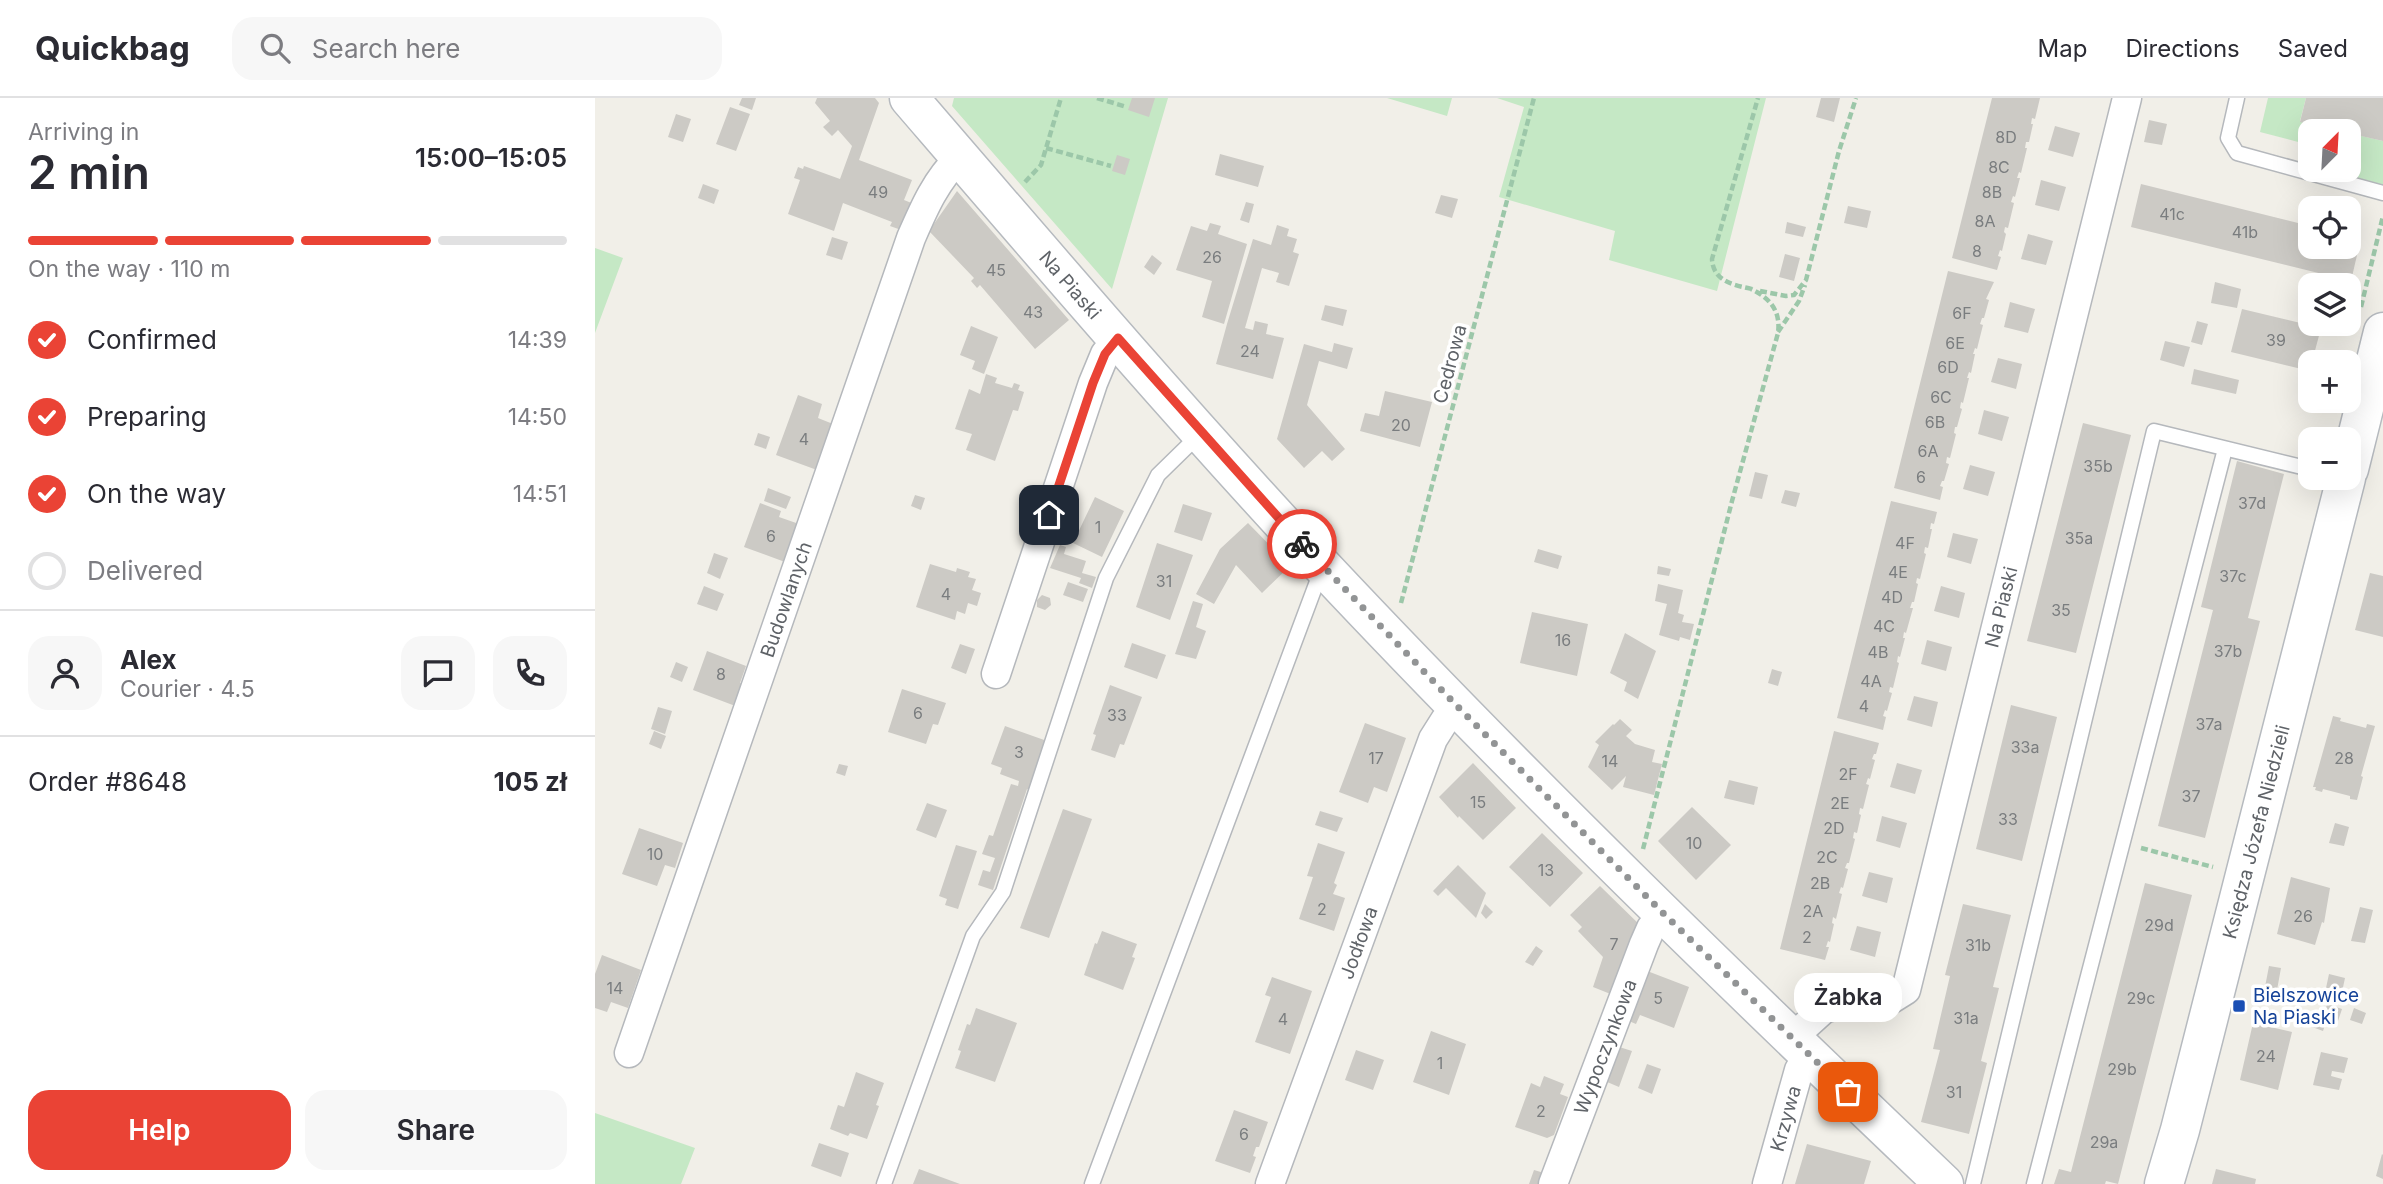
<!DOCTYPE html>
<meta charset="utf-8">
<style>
:root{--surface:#fff;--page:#f7f7f7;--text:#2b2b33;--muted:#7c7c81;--line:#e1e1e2;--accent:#ea4335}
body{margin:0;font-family:Inter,sans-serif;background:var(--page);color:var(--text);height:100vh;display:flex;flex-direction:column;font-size:26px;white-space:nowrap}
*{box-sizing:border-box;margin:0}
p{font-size:23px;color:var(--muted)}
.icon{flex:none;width:38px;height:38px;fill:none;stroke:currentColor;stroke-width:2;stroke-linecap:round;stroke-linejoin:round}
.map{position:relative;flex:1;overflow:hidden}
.sheet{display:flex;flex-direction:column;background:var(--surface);width:595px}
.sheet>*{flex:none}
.needle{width:46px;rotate:24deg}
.controls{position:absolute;left:1703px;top:21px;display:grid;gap:14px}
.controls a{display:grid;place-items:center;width:63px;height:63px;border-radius:14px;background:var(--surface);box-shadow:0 7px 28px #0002;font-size:35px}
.pin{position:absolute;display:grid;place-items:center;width:60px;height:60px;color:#fff;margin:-30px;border-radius:14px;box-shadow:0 4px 10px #0006}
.courier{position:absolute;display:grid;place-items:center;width:70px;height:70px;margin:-35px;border:5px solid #ea4335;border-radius:50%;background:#fff;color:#222;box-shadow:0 2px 9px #0007}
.bubble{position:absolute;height:49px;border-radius:21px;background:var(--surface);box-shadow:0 7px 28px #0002;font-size:23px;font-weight:600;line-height:49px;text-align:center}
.summary em{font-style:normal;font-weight:600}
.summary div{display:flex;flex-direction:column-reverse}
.summary{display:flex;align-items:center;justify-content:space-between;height:119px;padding:0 28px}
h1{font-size:46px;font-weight:600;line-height:52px}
.bar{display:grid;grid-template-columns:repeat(4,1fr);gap:10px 7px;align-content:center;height:84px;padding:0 28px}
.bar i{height:9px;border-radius:5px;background:var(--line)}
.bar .active{background:var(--accent)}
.bar p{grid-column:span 4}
.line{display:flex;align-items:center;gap:18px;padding:0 28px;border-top:2px solid var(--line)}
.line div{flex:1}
.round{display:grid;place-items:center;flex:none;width:74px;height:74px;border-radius:21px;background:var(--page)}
ol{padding:0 28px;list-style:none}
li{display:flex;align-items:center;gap:21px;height:77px}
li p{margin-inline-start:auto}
li .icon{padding:7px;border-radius:50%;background:var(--accent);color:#fff;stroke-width:4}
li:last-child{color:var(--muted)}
li i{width:38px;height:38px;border:4px solid var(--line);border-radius:50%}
.button{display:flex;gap:14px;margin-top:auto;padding:14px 28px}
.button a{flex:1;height:80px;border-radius:21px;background:var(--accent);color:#fff;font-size:28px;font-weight:600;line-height:80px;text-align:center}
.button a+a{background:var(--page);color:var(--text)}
header{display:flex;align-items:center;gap:42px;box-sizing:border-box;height:98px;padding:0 35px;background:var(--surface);border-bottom:2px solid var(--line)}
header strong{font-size:33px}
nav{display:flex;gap:38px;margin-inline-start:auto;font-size:24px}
.search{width:490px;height:63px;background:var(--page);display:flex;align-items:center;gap:18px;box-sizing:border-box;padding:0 24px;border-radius:21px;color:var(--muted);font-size:26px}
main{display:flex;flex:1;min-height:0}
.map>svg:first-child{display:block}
</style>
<header>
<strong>Quickbag</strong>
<div class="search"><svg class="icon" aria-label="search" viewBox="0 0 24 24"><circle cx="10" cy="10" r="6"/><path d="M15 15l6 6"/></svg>Search here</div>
<nav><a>Map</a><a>Directions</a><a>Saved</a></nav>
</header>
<main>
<section class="sheet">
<div class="summary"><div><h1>2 min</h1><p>Arriving in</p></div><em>15:00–15:05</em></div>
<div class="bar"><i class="active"></i><i class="active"></i><i class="active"></i><i></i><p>On the way · 110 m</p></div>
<ol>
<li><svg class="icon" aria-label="check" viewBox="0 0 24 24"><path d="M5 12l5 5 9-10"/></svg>Confirmed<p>14:39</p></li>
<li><svg class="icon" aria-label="check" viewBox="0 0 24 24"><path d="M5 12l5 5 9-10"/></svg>Preparing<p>14:50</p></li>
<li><svg class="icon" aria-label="check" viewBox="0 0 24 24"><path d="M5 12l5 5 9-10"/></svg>On the way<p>14:51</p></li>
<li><i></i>Delivered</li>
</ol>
<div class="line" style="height:126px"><a class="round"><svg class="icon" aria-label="person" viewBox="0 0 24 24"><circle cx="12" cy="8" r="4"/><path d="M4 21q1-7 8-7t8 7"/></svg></a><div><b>Alex</b><p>Courier · 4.5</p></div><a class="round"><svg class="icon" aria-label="chat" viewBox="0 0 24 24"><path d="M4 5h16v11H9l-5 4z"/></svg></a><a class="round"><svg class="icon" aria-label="phone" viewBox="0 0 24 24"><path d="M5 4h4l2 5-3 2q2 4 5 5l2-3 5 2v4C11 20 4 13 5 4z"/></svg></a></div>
<div class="line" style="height:91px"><div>Order #8648</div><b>105 zł</b></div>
<div class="button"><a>Help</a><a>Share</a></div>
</section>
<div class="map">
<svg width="1788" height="1086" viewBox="0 0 1788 1086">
<rect width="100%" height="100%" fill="#f1efe8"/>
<path fill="#c5e8c5" d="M359,0H573L517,191L357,8Z
M792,0H857L852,18Z
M902,0H1171L1122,193L1014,162L1020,133L904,99L929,9Z
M1673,0H1711L1705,23L1712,25L1707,45L1665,34Z
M1754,35L1788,43V87L1727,72H1754Z
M0,150L28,160L0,235Z
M0,1015L100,1050L86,1086H0Z"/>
<path fill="#cccac5" d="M147,0H161L157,12L144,7Z
M222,0H280L284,5L264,62L317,82L309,102L319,106L309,133L295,128L297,124L248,105L239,133L193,116L205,82L199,80L203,69L208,71L209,68L245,81L257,48L243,32L237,38L228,29L235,23L220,5Z
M537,0H560L554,19L533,12Z
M1226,0H1245L1239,24L1221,19Z
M1397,0H1445L1440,21L1437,20L1436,26H1438L1434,44H1431L1430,50H1432L1426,75L1424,74L1422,80H1425L1420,99L1418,98L1416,104L1419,105L1413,130L1410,129L1409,134L1411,136L1407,153L1405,152L1403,158L1406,159L1402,172L1357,160Z
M1711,0H1788V43L1705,24Z
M135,9L155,16L141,53L121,46Z
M81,16L96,21L88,44L73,39Z
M1554,22L1572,26L1567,47L1549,44Z
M1460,28L1485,35L1478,59L1453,52Z
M625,56L669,68L663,89L620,77Z
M522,57L535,61L530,77L517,73Z
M1446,82L1471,89L1464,113L1440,107Z
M108,86L124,92L119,106L103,100Z
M1546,86L1715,128V149H1754V137L1766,140L1756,183L1536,129Z
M362,93L474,222L440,251L385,187L382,190L376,183L379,180L334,133Z
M846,97L863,101L857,120L840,115Z
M651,104L659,106L654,125L645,122Z
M1253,108L1276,113L1272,130L1249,125Z
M1192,124L1211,129L1208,139L1190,135Z
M615,125L626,128L623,136L652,146L629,226L607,219L617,183L581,172L596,128L612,133Z
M682,127L694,131L692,138L702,141L698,154L704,156L694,188L681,184L684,175L667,170L650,230L658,232L660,223L673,226L671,236L689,240L678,281L621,266L632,226L658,141L676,147Z
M1433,136L1458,143L1451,167L1426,161Z
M237,139L253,144L247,162L231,157Z
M1190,156L1205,160L1199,183L1184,179Z
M557,157L567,165L559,177L549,169Z
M1353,173L1399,184L1391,201L1394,202L1389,220H1387L1385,226L1388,227L1382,251L1380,250L1378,256H1380L1376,275L1374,274L1372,280H1374L1368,305L1366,304L1365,310L1367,311L1362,329H1360L1359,335L1361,336L1355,360L1352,359L1351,365L1354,366L1349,383H1347L1345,388L1348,389L1345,402L1299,390Z
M1620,184L1646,191L1642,210L1616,205Z
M1415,204L1440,211L1433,235L1409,229Z
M730,207L752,212L748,228L726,222Z
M1647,211L1726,230L1717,264H1715V273L1636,254Z
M1602,223L1613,226L1607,247L1596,244Z
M376,228L403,239L389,276L377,271L380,263L365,257Z
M1570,243L1595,249L1589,269L1565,262Z
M739,245L758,250L752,271L724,263L712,307L750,351L737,363L727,353L709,370L682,341L709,246L737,254Z
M1403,260L1427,266L1421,291L1396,284Z
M1599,271L1644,282L1641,296L1596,286Z
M391,276L402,280L400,285L417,290L419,285L425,287L423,292L429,294L423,313L418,312L400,363L371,352L377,336L360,331L374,291L385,296Z
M790,293L837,304L825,349L765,333L770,315L784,318Z
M203,297L227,306L223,320L238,326L222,372L181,357Z
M1389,312L1414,319L1407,343L1383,336Z
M1488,325L1536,337L1481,555L1432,543Z
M163,335L175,339L171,351L159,347Z
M1642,363L1689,376L1653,520L1665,523L1610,740L1563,728L1618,512L1606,509Z
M1375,367L1400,374L1393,398L1368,391Z
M1160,374L1173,377L1167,401L1154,398Z
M173,390L196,399L191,411L169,403Z
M1190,392L1205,395L1201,409L1186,405Z
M320,397L330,400L326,412L316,408Z
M500,399L529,413L507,459L478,445Z
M1296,403L1342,414L1339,426L1336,425L1335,431H1337L1333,450L1330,449L1329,455L1331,456L1325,481L1322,480L1321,485L1323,486L1319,504H1317L1315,510H1318L1311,535L1309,534L1308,540H1310L1305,559L1303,558L1302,564L1304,565L1298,590L1295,589L1294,594L1297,595L1292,613L1290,612L1288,618L1291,619L1288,632L1242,620Z
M165,405L186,413L184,419L204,426L190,464L149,449Z
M588,406L617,415L607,443L579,434Z
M653,425L695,468L667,495L641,467L619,506L601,496L625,451Z
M1358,435L1383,441L1376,466L1352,459Z
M562,445L598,457L575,522L541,509Z
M465,447L471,449L469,456L491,463L487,475L501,479L497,490L484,485L486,480L455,470Z
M943,451L967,458L963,471L939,464Z
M119,455L133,460L125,481L112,475Z
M335,466L361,474L362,470L375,474L373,479L381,481L377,492L386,495L382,508L373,505L370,516L362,513L360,522L321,509Z
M1063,468L1076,471L1074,478L1062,476Z
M1775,475L1788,478V539L1760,532Z
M473,484L493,491L488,504L468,497Z
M1063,486L1088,492L1083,515L1089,517L1087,524L1099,526L1095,542L1085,539L1084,543L1064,537L1072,506L1060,503Z
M109,488L129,496L122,513L102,506Z
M1346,488L1370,495L1364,520L1339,513Z
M447,497L455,500L456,507L450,512L442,509V502Z
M598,503L608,506L601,529L611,533L601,561L580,556Z
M937,514L993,526L982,578L925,565Z
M1030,535L1061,553L1043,601L1029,593L1032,584L1015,575Z
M1332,542L1357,549L1351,573L1326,566Z
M537,545L571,557L562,581L529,569Z
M365,546L380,551L371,576L356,570Z
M112,553L151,568L145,585L151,587L143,609L98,592Z
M81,564L93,569L87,584L75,579Z
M1177,571L1187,574L1183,588L1173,585Z
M515,587L547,599L529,647L525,646L520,660L496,652L501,637L498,636Z
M307,591L351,605L343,627L338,626L331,646L293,634Z
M1319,598L1343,604L1337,629L1312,622Z
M1416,607L1462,619L1427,763L1381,751Z
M63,609L77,613L70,636L56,631Z
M1738,618L1746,620L1745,623L1771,630L1772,626L1780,628L1766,678L1768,679L1762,702L1755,701V698L1728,691L1727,694L1720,692L1721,689H1718Z
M1025,621L1037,632L1031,638L1040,646L1060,652L1057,664L1067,666L1059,697L1028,689L1031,678L1017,692L993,669L1004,647L1000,644L1018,626L1019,627Z
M770,625L811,640L792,694L779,689L773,705L744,694Z
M410,628L452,643L434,692L432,691L398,792L383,787L388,772L395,774L400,760L387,756L394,737L398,738L416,686L423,688L424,683L405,676L407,670L396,666Z
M59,633L71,638L66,651L54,646Z
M1239,633L1284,645L1281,656H1279L1277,661L1280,662L1275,681L1273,680L1271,686L1274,687L1268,711L1265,710L1264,716L1266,717L1262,735L1259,734L1258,740L1260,741L1254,765H1252L1250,770L1253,771L1248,790L1246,789L1244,795L1247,796L1241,821L1238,819L1237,825L1239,826L1235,844L1233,843L1231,849H1234L1230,862L1185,851Z
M878,665L921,710L888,742L864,718L863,720L844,699Z
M1302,665L1327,672L1320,696L1295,689Z
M244,666L253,668L250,678L241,675Z
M1134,682L1163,689L1159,707L1129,700Z
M332,705L352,712L341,740L321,732Z
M1097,709L1136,747L1101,782L1063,743Z
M468,711L497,721L454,840L425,830Z
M725,713L748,720L742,734L720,727Z
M1287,718L1312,725L1305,750L1281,743Z
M1740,725L1754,729L1749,748L1734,745Z
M44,730L88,745L80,770L70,767L62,788L27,776Z
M947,735L988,775L955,809L914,769Z
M723,745L750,754L739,785L742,787L738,796L750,800L739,833L704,821L718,779L712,778Z
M361,747L382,753L363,811L350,807L352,801L344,798Z
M863,767L891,795L881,820L851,790L843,798L838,793Z
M1274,774L1298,780L1292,805L1267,798Z
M1696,779L1735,790L1729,825L1727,824L1720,847L1682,836Z
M1550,785L1597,797L1523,1086L1511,1083L1510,1086H1459L1464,1071L1476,1074Z
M1005,788L1049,831L1023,899L998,889L1008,859L983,833L987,829L975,817Z
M890,806L898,814L891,821L886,815Z
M1368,806L1416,817L1398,889L1404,890L1386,963L1392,965L1374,1036L1326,1024L1345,952L1338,951L1355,878L1350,877Z
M1765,809L1778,812L1770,845L1756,843Z
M1262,828L1286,834L1280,859L1255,852Z
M507,833L542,846L537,859L540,860L528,892L489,877L500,845L502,846Z
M941,848L948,853L938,868L930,864Z
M7,857L46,872L33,910L16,904L12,914L0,910V876Z
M1674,868L1686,870L1682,892L1670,889Z
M1047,871L1094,889L1079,930L1045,917L1041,926L1029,921Z
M1734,876L1750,880L1747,894L1731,890Z
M677,879L717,893L695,956L660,944L676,899L670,897Z
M1732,906L1747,911L1743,923L1729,919Z
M381,910L422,925L400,984L360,970L366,953L363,952L372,926L375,927Z
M1759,910L1771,915L1767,926L1755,922Z
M1712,917L1731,924L1728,933L1709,926Z
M1658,925L1697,934L1683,992L1645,982Z
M836,933L871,946L854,997L818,984Z
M1018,947L1037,953L1024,989L1005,981Z
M761,952L789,962L778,992L750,982Z
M1726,954L1753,960L1749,975L1737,973L1736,978L1747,981L1744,992L1718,987Z
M1052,966L1066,971L1057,996L1043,990Z
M261,974L289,985L281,1007L284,1008L272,1041L255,1035L253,1038L235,1031L243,1007L249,1009Z
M949,978L969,986L965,996L973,999L959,1037L952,1040L920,1029L936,985L945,989Z
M639,1012L673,1024L664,1049H661L658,1058L661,1059L655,1075L620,1063Z
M224,1045L254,1055L246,1079L216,1068Z
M1212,1046L1276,1063L1269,1086H1200Z
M1787,1056L1788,1057V1081L1781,1078Z
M324,1071L365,1086H318Z
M1621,1071L1661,1081L1660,1086H1617Z
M939,1072L956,1077L953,1086H934Z"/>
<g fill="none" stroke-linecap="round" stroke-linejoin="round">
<g stroke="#b5b8bc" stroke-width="17">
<path id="lane" d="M1642,0L1633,40L1642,55L1788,95
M289,1086L378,838L408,794L511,480L563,377L605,336
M497,1086L726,473
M1378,1086L1559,333L1715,371
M1439,1086L1630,351"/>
</g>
<g stroke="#b5b8bc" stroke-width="31">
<g id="street">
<path d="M401,576L498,285L510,256L523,240"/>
<path id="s1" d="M1196,941L1229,911L1245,906L1295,902L1311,892L1532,0"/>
<path id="s2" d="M34,955L316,140C329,110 341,82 365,59"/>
<path id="s3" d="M675,1086L838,641L850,622L862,608"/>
<path id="s4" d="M958,1086L1049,846L1056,830L1068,815"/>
<path id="s5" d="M1172,1086L1204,972L1214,956"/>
</g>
</g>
<g stroke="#b6babf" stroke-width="41">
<g id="secondary">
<path id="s6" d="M314,0C450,158 586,317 728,469C928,682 1138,885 1349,1086"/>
<path d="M1754,371L1788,234"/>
<path id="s7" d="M1569,1086L1585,1032L1751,380"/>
</g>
</g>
<path stroke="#9cc7a9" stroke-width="4.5" stroke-dasharray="7 3.5" stroke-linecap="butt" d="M502,0L532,9
M451,50L516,68
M430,84L446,67L466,0
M1157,191C1138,187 1118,183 1117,161L1163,0
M1165,193L1191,198L1199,197L1211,182L1244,53L1261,0
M1766,209L1788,118
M1183,234L1204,203L1210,187
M806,505L939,0
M1546,750L1618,769
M1048,751L1137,403L1183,235C1186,213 1175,200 1156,191"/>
<use href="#lane" stroke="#fff" stroke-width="14"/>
<use href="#street" stroke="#fff" stroke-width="28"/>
<use href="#secondary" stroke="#fff" stroke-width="38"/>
</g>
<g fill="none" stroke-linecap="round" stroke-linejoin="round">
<path stroke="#929495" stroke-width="7" stroke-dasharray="0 12.6" d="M707,446L862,608L1068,815L1253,994"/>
<path stroke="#ea4335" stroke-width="9" d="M454,417L498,285L510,256L523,240L707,446"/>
</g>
<rect fill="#1a4fb4" stroke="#fff" stroke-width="2.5" x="1637" y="901" width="14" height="14" rx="3.5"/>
<g text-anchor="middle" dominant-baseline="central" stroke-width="7" stroke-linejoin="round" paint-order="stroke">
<g font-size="16" fill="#7a7d7f">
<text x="1411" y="39">8D</text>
<text x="1404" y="69">8C</text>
<text x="283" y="94">49</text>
<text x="1397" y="94">8B</text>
<text x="1577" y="116">41c</text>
<text x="1390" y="123">8A</text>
<text x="1650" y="134">41b</text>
<text x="1382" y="153">8</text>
<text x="617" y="159">26</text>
<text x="401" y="172">45</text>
<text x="438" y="214">43</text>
<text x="1367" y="215">6F</text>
<text x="1681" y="242">39</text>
<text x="1360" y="245">6E</text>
<text x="655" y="253">24</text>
<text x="1353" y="269">6D</text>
<text x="1346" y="299">6C</text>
<text x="1340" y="324">6B</text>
<text x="806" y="327">20</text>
<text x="209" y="341">4</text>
<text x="1333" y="353">6A</text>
<text x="1503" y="368">35b</text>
<text x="1326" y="379">6</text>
<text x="1657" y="405">37d</text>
<text x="503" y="429">1</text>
<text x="176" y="438">6</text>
<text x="1484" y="440">35a</text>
<text x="1310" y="445">4F</text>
<text x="1303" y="474">4E</text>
<text x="1638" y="478">37c</text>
<text x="569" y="483">31</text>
<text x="351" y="496">4</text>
<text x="1297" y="499">4D</text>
<text x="1466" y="512">35</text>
<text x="1289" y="528">4C</text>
<text x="968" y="542">16</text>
<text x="1633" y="553">37b</text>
<text x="1283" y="554">4B</text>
<text x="126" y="576">8</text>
<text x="1276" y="583">4A</text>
<text x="1269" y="608">4</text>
<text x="323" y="615">6</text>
<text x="522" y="617">33</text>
<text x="1614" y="626">37a</text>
<text x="1430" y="649">33a</text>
<text x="424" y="654">3</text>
<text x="781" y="660">17</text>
<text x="1749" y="660">28</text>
<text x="1015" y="663">14</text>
<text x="1253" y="676">2F</text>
<text x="1596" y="698">37</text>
<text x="883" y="704">15</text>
<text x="1245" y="705">2E</text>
<text x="1413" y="721">33</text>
<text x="1239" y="730">2D</text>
<text x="1099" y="745">10</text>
<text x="60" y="756">10</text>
<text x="1232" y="759">2C</text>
<text x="951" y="772">13</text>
<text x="1225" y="785">2B</text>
<text x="727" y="811">2</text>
<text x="1218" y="813">2A</text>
<text x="1708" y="818">26</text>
<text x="1564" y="827">29d</text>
<text x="1212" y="839">2</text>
<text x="1019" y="846">7</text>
<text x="1383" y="847">31b</text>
<text x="20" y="890">14</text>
<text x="1063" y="900">5</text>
<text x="1546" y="900">29c</text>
<text x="1371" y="920">31a</text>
<text x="688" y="921">4</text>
<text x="1671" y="958">24</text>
<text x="845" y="965">1</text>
<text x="1527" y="971">29b</text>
<text x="1359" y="994">31</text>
<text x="946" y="1013">2</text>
<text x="649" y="1036">6</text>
<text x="1509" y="1044">29a</text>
</g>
<g font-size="19" fill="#5f6368" stroke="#fff">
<text stroke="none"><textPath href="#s6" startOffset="247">Na Piaski</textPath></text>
<text transform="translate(855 266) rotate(-75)">Cedrowa</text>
<text stroke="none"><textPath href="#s2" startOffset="480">Budowlanych</textPath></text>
<text stroke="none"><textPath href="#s1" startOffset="525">Na Piaski</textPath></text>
<text stroke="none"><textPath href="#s7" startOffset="364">Księdza Józefa Niedzieli</textPath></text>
<text stroke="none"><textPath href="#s3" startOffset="257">Jodłowa</textPath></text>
<text stroke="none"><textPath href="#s4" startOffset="147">Wypoczynkowa</textPath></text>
<text stroke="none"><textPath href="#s5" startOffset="68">Krzywa</textPath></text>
</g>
<g font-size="19" fill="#164399" stroke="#fff" text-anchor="start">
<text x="1658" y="897">Bielszowice<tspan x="1658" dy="22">Na Piaski</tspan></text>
</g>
</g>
</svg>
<div class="controls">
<a><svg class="needle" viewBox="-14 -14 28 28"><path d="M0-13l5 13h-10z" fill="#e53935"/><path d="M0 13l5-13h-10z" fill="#7c7c81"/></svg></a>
<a><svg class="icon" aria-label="locate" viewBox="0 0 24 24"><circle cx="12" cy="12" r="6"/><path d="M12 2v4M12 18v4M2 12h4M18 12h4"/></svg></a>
<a><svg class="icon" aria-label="layers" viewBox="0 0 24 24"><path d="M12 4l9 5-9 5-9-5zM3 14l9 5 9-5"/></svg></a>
<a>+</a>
<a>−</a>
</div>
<div class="pin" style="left:1253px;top:994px;background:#ea580c"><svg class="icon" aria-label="bag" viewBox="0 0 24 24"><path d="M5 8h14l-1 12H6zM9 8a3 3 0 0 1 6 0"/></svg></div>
<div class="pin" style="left:454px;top:417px;background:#1f2937"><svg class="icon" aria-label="home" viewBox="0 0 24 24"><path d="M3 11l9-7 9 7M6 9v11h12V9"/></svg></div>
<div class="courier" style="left:707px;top:446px"><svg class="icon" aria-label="bike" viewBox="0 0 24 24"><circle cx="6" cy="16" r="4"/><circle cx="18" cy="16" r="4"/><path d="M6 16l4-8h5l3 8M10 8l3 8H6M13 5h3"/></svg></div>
<div class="bubble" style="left:1199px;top:875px;width:108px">Żabka</div>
</div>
</main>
